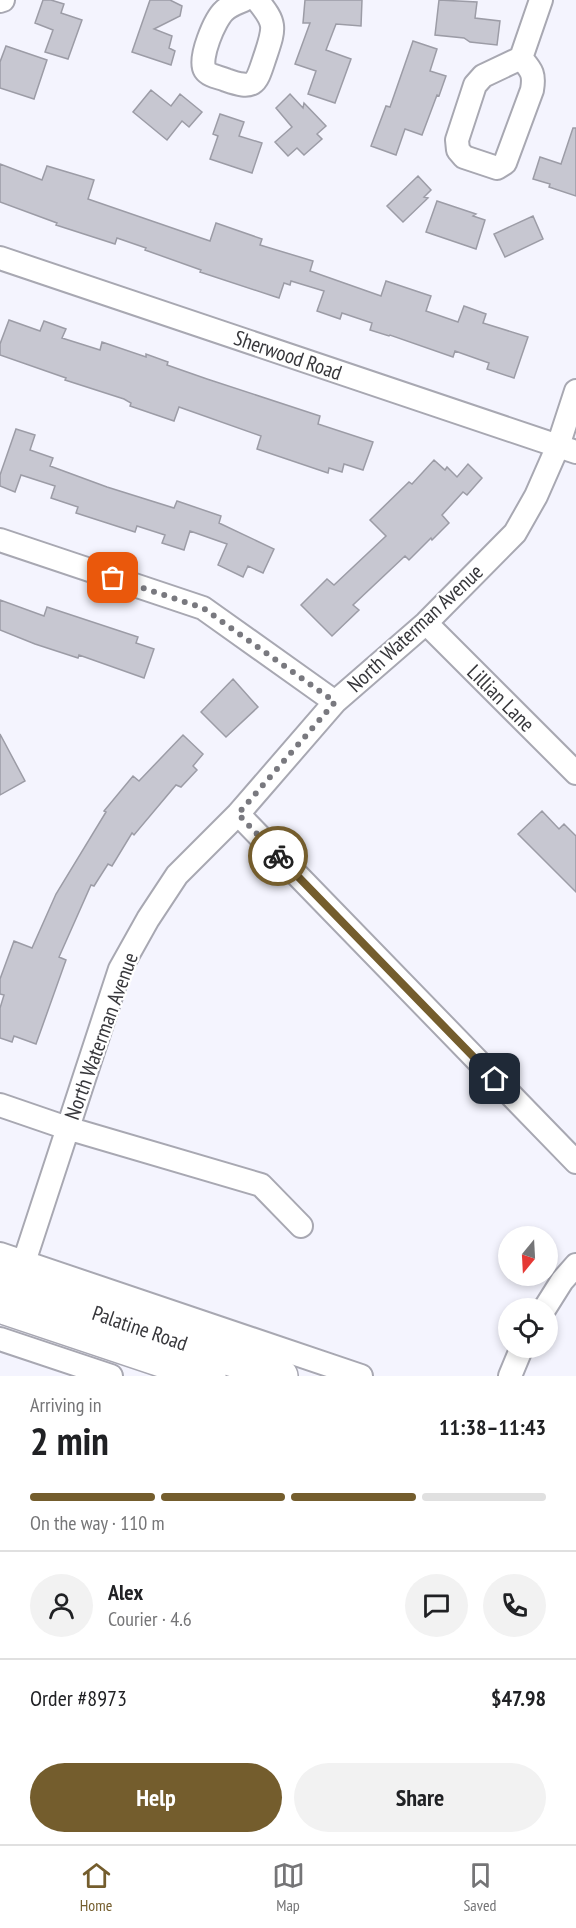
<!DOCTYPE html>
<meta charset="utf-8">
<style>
:root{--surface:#fff;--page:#f2f2f2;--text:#202124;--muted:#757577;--line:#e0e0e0;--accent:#745d2d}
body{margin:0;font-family:"PT Sans Narrow",sans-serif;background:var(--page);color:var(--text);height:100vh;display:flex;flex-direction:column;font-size:22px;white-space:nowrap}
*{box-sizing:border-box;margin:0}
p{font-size:20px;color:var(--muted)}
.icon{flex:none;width:33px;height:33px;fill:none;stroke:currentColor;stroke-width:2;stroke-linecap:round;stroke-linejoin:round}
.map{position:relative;height:1376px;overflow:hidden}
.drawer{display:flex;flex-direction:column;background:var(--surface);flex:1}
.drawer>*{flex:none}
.needle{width:39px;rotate:198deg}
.buttons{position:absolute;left:498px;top:1226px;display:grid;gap:12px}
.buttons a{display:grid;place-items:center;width:60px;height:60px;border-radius:50%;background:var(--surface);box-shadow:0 3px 9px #0003;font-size:30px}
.pin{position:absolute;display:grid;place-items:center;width:51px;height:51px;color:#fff;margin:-26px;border-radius:12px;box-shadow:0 3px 9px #0006}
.courier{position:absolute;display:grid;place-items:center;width:60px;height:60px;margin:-30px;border:4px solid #745d2d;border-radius:50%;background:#fff;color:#222;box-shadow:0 2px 8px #0007}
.head em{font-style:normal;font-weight:700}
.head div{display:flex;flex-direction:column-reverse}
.head{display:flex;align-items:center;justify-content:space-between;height:102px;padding:0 30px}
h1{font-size:39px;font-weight:700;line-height:45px}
.bar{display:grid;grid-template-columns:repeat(4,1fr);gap:9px 6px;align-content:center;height:72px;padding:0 30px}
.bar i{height:8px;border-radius:4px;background:var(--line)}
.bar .selected{background:var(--accent)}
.bar p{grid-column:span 4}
.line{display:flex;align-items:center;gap:15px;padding:0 30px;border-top:2px solid var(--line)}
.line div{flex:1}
.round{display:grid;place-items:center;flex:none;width:63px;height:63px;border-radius:32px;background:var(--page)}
.action{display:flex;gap:12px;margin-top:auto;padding:12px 30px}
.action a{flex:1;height:69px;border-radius:36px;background:var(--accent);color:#fff;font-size:24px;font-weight:700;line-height:69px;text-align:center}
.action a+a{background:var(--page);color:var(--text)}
.tab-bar{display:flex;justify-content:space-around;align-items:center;height:84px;border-top:2px solid var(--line);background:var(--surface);font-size:16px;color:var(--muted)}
.tab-bar a{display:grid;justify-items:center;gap:3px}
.tab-bar .selected{color:var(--accent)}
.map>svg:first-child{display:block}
</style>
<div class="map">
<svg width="576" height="1376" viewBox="0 0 576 1376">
<rect width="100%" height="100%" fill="#f4f4fe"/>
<path fill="#c7c7d1" stroke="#9c9ca6" stroke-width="1.5" d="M43,0H51L64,4L61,13L82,20L68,59L45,52L53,30L35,23Z
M150,0H170L182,6L180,16L154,29L172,36L169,48L175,51L171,65L132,52Z
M305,0H362L361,26L336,24L326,50L351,59L335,103L308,94L316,71L295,64L310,23H303Z
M439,0L477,2L475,18L500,21L497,45L470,42L464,38L435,35Z
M413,41L437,49L430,71L446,76L439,96L437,95L422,135L405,129L396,155L371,146L386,106L390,107Z
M6,46L47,60L34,99L0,88V62Z
M151,90L171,106L180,94L202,112L189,127L182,121L167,140L133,112Z
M290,94L303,108L304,103L326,126L317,134L322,139L304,155L297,148L288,156L275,142L292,127L276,108Z
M220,114L244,122L239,136L262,143L252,173L210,159L218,136L213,134Z
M573,128H576V196L549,187L550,184L533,179L540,157L561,164Z
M0,164L42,180L47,166L94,180L88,199L210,241L216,223L262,239L260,245L313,261L310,271L381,296L386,281L431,296L426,311L458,322L464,306L486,314L483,323L528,337L514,378L487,369L489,363L455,351L453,357L390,335L389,336L370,330L372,323L342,313L340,319L317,311L324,291L291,281L290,285L284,283L279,298L200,272L201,270L145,250L146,248L117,238L115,244L56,225L57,223L0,202Z
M418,176L431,190L424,197L428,198L403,222L387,206Z
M437,201L476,214L473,216L485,220L476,249L426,232Z
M533,216L543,239L505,257L494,234Z
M9,320L40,331L44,321L66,329L62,338L100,350L102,342L146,357V354L168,362L167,365L207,379L320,416L318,424L373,442L363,470L344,464L342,472L329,468L328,473L257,449L261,436L179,407L174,421L130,406L131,403L124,399L65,380L66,378L0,355V344Z
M16,429L35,435L30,450L53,458L50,466L107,487L174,508L177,501L221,516L219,523L274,549L263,573L248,566L243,577L218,565L227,544L190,531L184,550L162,543L165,535L137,526L135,532L76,513L78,507L51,498L55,486L21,475L15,492L0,486V475Z
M434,460L445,470L447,467L457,477L468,464L482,478L467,495L463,492L442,515L449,523L432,540L431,538L409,560L405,556L353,605L359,610L332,636L301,605L327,579L334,585L386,536L370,520L409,482L412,484Z
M0,600L44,616L47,607L138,637L136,643L154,649L144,678L79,655L78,658L35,644L0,630Z
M233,679L258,707L226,737L201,712Z
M0,734L25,781L0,795Z
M183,735L203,754L193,766L197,770L181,787L176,785L134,835L132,833L112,866L108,864L94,886L91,885L59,957L66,960L36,1044L14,1036L12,1042L0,1038V1008L4,995L0,994V979L14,941L32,948L56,894L106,812L104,811L133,776L139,781Z
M542,811L559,829L564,824L576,836V892L518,834Z"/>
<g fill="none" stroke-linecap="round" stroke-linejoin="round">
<g stroke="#a8a8b2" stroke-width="26">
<path id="minor" d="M244,0C237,3 230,5 224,11C215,19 198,59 205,70C209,76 219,77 226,80C257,91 256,83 266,54C275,27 276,23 257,0
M0,1L3,0
M521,58C531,70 535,73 532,90L505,163L497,168L464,157L458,150L457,140L475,85L483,76L521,58L541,0
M0,258L576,452
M0,540L203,608L335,702
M426,623L576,773
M238,814L576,1162
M0,1105L67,1128L261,1185L301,1226
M0,1254L361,1376
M24,1262L120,969L148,919L177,875L238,814L335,702L426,623L515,533L536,496L558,446L576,391
M545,1308L562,1281L576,1265
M0,1339L111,1376
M510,1376L522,1347"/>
</g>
<g stroke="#a8a8b2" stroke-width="36">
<path id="highway" d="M0,1281L281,1376
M0,1306L209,1376"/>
</g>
<use href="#minor" stroke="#fff" stroke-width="22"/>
<use href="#highway" stroke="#fff" stroke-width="33"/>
</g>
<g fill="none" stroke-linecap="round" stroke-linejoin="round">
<path stroke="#79797f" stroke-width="6" stroke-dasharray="0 10.8" d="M113,578L203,608L335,702L238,814L278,856"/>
<path stroke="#745d2d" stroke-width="8" d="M278,856L495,1079"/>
</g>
<g text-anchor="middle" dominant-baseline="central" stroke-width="4.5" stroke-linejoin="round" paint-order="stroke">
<g font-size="21" fill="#37373b" stroke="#fff">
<text transform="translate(288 355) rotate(19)">Sherwood Road</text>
<text transform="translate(415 628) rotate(-43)">North Waterman Avenue</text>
<text transform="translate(501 698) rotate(45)">Lillian Lane</text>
<text transform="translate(101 1036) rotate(-70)">North Waterman Avenue</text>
<text transform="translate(140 1328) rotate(19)">Palatine Road</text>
</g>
</g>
</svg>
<div class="buttons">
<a><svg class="needle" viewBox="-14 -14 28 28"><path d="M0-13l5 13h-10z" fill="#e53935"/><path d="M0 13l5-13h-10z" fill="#757577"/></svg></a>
<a><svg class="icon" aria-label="locate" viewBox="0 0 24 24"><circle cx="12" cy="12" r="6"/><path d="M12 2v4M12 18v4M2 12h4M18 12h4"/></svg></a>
</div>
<div class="pin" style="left:113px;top:578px;background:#ea580c"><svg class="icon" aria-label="bag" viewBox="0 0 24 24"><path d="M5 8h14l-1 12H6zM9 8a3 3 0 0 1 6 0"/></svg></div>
<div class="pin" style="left:495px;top:1079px;background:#1f2937"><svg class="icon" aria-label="home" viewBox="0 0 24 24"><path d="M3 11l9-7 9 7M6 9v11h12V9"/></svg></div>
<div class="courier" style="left:278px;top:856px"><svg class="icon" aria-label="bike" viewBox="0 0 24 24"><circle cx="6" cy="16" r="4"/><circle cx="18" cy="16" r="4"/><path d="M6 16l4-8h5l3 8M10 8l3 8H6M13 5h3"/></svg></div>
</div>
<section class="drawer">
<div class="head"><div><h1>2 min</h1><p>Arriving in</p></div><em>11:38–11:43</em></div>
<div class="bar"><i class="selected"></i><i class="selected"></i><i class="selected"></i><i></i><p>On the way · 110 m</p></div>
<div class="line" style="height:108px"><a class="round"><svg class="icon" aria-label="person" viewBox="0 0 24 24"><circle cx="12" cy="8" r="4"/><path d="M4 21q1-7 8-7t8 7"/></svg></a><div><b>Alex</b><p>Courier · 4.6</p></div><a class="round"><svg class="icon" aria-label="chat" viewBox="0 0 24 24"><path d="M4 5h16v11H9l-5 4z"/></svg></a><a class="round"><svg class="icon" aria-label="phone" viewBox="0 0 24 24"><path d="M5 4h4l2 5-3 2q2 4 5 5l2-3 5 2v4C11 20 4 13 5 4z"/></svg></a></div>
<div class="line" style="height:78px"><div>Order #8973</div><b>$47.98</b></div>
<div class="action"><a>Help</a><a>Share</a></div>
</section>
<nav class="tab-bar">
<a class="selected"><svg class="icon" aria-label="home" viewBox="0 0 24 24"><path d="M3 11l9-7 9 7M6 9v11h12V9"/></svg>Home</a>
<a><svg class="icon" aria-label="map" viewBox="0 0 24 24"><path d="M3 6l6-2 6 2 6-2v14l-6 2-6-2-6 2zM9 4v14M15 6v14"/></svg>Map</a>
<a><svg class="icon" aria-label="saved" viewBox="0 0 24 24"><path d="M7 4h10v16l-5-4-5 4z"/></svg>Saved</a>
</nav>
